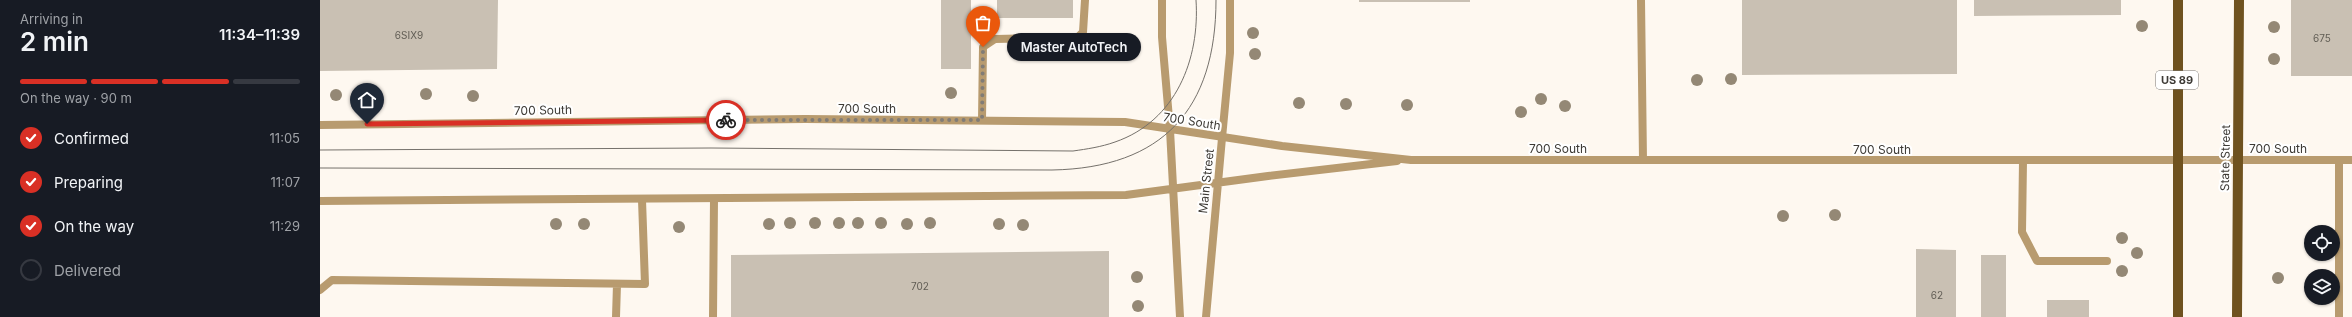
<!DOCTYPE html>
<meta charset="utf-8">
<style>
:root{--surface:#171b24;--page:#20242c;--text:#f1f3f6;--muted:#9ea1a6;--line:#363941;--accent:#d93025}
body{margin:0;font-family:Inter,sans-serif;background:var(--page);color:var(--text);height:100vh;display:flex;flex-direction:column;font-size:15px;white-space:nowrap}
*{box-sizing:border-box;margin:0}
p{font-size:13px;color:var(--muted)}
.icon{flex:none;width:22px;height:22px;fill:none;stroke:currentColor;stroke-width:2;stroke-linecap:round;stroke-linejoin:round}
.map{position:relative;flex:1;overflow:hidden}
.panel{display:flex;flex-direction:column;background:var(--surface);width:320px}
.panel>*{flex:none}
.buttons{position:absolute;left:1984px;top:225px;display:grid;gap:8px}
.buttons a{display:grid;place-items:center;width:36px;height:36px;border-radius:50%;background:var(--surface);box-shadow:0 1px 3px #0004;font-size:20px}
.pin{position:absolute;display:grid;place-items:center;width:34px;height:34px;color:#fff;margin:-41px -17px;border-radius:50% 50% 50% 0;rotate:-45deg;box-shadow:0 0 4px #0007}
.pin .icon{rotate:45deg}
.courier{position:absolute;display:grid;place-items:center;width:40px;height:40px;margin:-20px;border:3px solid #d93025;border-radius:50%;background:#fff;color:#222;box-shadow:0 1px 5px #0007}
.bubble{position:absolute;height:28px;border-radius:14px;background:var(--surface);box-shadow:0 1px 3px #0004;font-size:13px;font-weight:600;line-height:28px;text-align:center}
.summary em{font-style:normal;font-weight:600}
.summary div{display:flex;flex-direction:column-reverse}
.summary{display:flex;align-items:center;justify-content:space-between;height:68px;padding:0 20px}
h1{font-size:26px;font-weight:600;line-height:30px}
.bar{display:grid;grid-template-columns:repeat(4,1fr);gap:6px 4px;align-content:center;height:48px;padding:0 20px}
.bar i{height:5px;border-radius:3px;background:var(--line)}
.bar .selected{background:var(--accent)}
.bar p{grid-column:span 4}
ol{padding:0 20px;list-style:none}
li{display:flex;align-items:center;gap:12px;height:44px}
li p{margin-inline-start:auto}
li .icon{padding:4px;border-radius:50%;background:var(--accent);color:#fff;stroke-width:4}
li:last-child{color:var(--muted)}
li i{width:22px;height:22px;border:2px solid var(--line);border-radius:50%}
main{display:flex;flex:1;min-height:0}
.map>svg:first-child{display:block}
</style>
<main>
<section class="panel">
<div class="summary"><div><h1>2 min</h1><p>Arriving in</p></div><em>11:34–11:39</em></div>
<div class="bar"><i class="selected"></i><i class="selected"></i><i class="selected"></i><i></i><p>On the way · 90 m</p></div>
<ol>
<li><svg class="icon" aria-label="check" viewBox="0 0 24 24"><path d="M5 12l5 5 9-10"/></svg>Confirmed<p>11:05</p></li>
<li><svg class="icon" aria-label="check" viewBox="0 0 24 24"><path d="M5 12l5 5 9-10"/></svg>Preparing<p>11:07</p></li>
<li><svg class="icon" aria-label="check" viewBox="0 0 24 24"><path d="M5 12l5 5 9-10"/></svg>On the way<p>11:29</p></li>
<li><i></i>Delivered</li>
</ol>
</section>
<div class="map">
<svg width="2032" height="317" viewBox="0 0 2032 317">
<rect width="100%" height="100%" fill="#fef8f0"/>
<path fill="#c9c0b3" d="M0,0H178L177,69L0,71Z
M621,0H651V69H621Z
M677,0H753V18H677Z
M1039,0H1150V2H1039Z
M1422,0H1637V74L1422,75Z
M1654,0H1801V15L1654,16Z
M1971,0H2032V76H1971Z
M1596,249L1636,250V317H1596Z
M789,251V317H411V255Z
M1661,255H1686V317H1661Z
M1727,300H1769V317H1727Z"/>
<g fill="none" stroke-linecap="round" stroke-linejoin="round">
<path stroke="#b89b6f" stroke-width="8" d="M1321,0L1323,160
M662,120L663,47L675,39L758,37L763,32L765,0
M2019,160V317
M1703,161L1702,232L1717,261H1787
M0,290L12,280L325,284L322,200
M296,317L297,284
M393,317L394,199"/>
<path stroke="#b89b6f" stroke-width="8" d="M842,0V37L850,130
M902,138L910,53V0"/>
<path stroke="#b89b6f" stroke-width="8" d="M0,125L485,119L805,122L962,146L1091,160H2032
M850,130L860,317
M0,201L806,195L948,176L1077,161
M886,317L902,138"/>
<path stroke="#6f521f" stroke-width="10" d="M1858,0V317
M1917,317L1919,0"/>
<path stroke="#75716b" stroke-width="1" d="M0,150L391,148L753,151C767,149 781,147 795,142C856,121 880,59 876,0
M0,168L732,170C843,168 896,109 896,0"/>
</g>
<g fill="#948875">
<circle cx="1822" cy="26" r="6"/>
<circle cx="1954" cy="27" r="6"/>
<circle cx="933" cy="33" r="6"/>
<circle cx="935" cy="54" r="6"/>
<circle cx="1954" cy="59" r="6"/>
<circle cx="1411" cy="79" r="6"/>
<circle cx="1377" cy="80" r="6"/>
<circle cx="631" cy="93" r="6"/>
<circle cx="106" cy="94" r="6"/>
<circle cx="16" cy="95" r="6"/>
<circle cx="153" cy="96" r="6"/>
<circle cx="1221" cy="99" r="6"/>
<circle cx="979" cy="103" r="6"/>
<circle cx="1026" cy="104" r="6"/>
<circle cx="1087" cy="105" r="6"/>
<circle cx="1245" cy="106" r="6"/>
<circle cx="1201" cy="112" r="6"/>
<circle cx="1515" cy="215" r="6"/>
<circle cx="1463" cy="216" r="6"/>
<circle cx="470" cy="223" r="6"/>
<circle cx="495" cy="223" r="6"/>
<circle cx="519" cy="223" r="6"/>
<circle cx="538" cy="223" r="6"/>
<circle cx="561" cy="223" r="6"/>
<circle cx="610" cy="223" r="6"/>
<circle cx="236" cy="224" r="6"/>
<circle cx="264" cy="224" r="6"/>
<circle cx="449" cy="224" r="6"/>
<circle cx="587" cy="224" r="6"/>
<circle cx="679" cy="224" r="6"/>
<circle cx="703" cy="225" r="6"/>
<circle cx="359" cy="227" r="6"/>
<circle cx="1802" cy="238" r="6"/>
<circle cx="1817" cy="253" r="6"/>
<circle cx="1802" cy="271" r="6"/>
<circle cx="817" cy="277" r="6"/>
<circle cx="1958" cy="278" r="6"/>
<circle cx="818" cy="306" r="6"/>
</g>
<g fill="none" stroke-linecap="round" stroke-linejoin="round">
<path stroke="#817c76" stroke-width="4" stroke-dasharray="0 7.2" d="M406,120H662L663,47"/>
<path stroke="#d93025" stroke-width="5" d="M47,124L406,120"/>
</g>
<g text-anchor="middle" dominant-baseline="central" stroke-width="4" stroke-linejoin="round" paint-order="stroke">
<g font-size="10" fill="#605c54">
<text x="89" y="35">6SIX9</text>
<text x="2002" y="38">675</text>
<text x="600" y="286">702</text>
<text x="1617" y="295">62</text>
</g>
<rect fill="#fff" stroke="#777572" stroke-width="1" x="1836" y="71" width="42" height="18" rx="3"/>
<g font-size="11" font-weight="bold" fill="#3d3a35">
<text x="1857" y="80">US 89</text>
</g>
<g font-size="12" fill="#3d3a35" stroke="#fff">
<text x="547" y="108">700 South</text>
<text transform="translate(223 110) rotate(-1)">700 South</text>
<text transform="translate(872 121) rotate(9)">700 South</text>
<text x="1238" y="148">700 South</text>
<text x="1958" y="148">700 South</text>
<text x="1562" y="149">700 South</text>
<text transform="translate(1905 158) rotate(-89)">State Street</text>
<text transform="translate(886 181) rotate(-84)">Main Street</text>
</g>
</g>
</svg>
<div class="buttons">
<a><svg class="icon" aria-label="locate" viewBox="0 0 24 24"><circle cx="12" cy="12" r="6"/><path d="M12 2v4M12 18v4M2 12h4M18 12h4"/></svg></a>
<a><svg class="icon" aria-label="layers" viewBox="0 0 24 24"><path d="M12 4l9 5-9 5-9-5zM3 14l9 5 9-5"/></svg></a>
</div>
<div class="pin" style="left:663px;top:47px;background:#ea580c"><svg class="icon" aria-label="bag" viewBox="0 0 24 24"><path d="M5 8h14l-1 12H6zM9 8a3 3 0 0 1 6 0"/></svg></div>
<div class="pin" style="left:47px;top:124px;background:#1f2937"><svg class="icon" aria-label="home" viewBox="0 0 24 24"><path d="M3 11l9-7 9 7M6 9v11h12V9"/></svg></div>
<div class="courier" style="left:406px;top:120px"><svg class="icon" aria-label="bike" viewBox="0 0 24 24"><circle cx="6" cy="16" r="4"/><circle cx="18" cy="16" r="4"/><path d="M6 16l4-8h5l3 8M10 8l3 8H6M13 5h3"/></svg></div>
<div class="bubble" style="left:687px;top:33px;width:134px">Master AutoTech</div>
</div>
</main>
